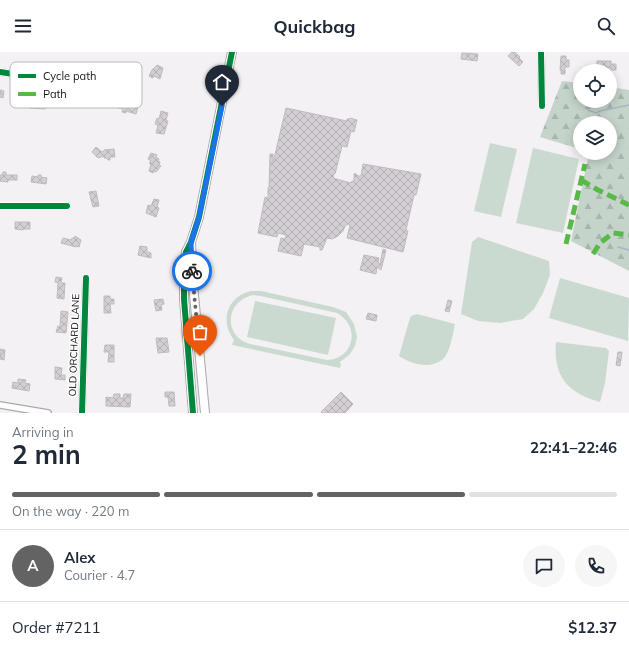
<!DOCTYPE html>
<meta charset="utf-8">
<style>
:root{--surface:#fff;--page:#f6f6f7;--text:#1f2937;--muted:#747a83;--line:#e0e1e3;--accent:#646364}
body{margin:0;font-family:Mulish,sans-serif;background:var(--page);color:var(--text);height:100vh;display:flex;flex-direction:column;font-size:15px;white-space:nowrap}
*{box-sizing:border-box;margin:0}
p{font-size:13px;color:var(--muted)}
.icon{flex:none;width:22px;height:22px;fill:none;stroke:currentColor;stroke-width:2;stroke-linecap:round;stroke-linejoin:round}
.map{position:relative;height:361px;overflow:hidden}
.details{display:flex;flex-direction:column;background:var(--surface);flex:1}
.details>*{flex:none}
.buttons{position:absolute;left:573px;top:12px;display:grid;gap:8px}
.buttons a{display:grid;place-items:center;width:44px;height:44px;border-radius:50%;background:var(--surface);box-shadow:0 2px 10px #0003;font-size:20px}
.pin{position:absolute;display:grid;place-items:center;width:34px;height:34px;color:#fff;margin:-41px -17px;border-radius:50% 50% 50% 0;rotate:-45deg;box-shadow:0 0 4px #0007}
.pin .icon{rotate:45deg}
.courier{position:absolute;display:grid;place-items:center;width:40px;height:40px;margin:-20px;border:3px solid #1a73e8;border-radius:50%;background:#fff;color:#222;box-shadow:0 1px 5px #0007}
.overview em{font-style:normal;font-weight:700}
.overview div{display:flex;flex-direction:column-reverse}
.overview{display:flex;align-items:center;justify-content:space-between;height:68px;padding:0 12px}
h1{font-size:26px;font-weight:700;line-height:30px}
.bar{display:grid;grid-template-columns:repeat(4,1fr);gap:6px 4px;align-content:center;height:48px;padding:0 12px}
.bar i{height:5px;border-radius:3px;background:var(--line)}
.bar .selected{background:var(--accent)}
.bar p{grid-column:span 4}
.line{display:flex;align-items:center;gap:10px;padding:0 12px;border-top:1px solid var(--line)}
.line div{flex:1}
.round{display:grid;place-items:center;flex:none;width:42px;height:42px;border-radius:21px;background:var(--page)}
header{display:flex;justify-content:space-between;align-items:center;height:52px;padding:0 12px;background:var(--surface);font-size:18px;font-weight:700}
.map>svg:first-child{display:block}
</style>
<header><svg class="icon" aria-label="menu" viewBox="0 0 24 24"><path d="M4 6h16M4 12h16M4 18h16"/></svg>Quickbag<svg class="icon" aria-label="search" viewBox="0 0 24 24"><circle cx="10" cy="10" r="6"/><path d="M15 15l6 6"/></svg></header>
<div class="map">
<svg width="629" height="361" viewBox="0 0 629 361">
<defs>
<pattern id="forest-firs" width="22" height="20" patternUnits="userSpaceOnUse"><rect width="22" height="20" fill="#c4d4ca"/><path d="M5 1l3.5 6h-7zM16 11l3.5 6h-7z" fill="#a8b5ad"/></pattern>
<pattern id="building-cross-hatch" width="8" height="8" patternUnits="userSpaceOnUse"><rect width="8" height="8" fill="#d3ced3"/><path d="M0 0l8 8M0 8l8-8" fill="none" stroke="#b4b0b4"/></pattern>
</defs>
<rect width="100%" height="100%" fill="#f3f1f3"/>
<path fill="url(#forest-firs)" d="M562,29L580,31V49H610V35L629,38V219L571,189L589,101H610V71H580V97L540,85Z"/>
<path fill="#cbdad1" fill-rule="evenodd" d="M490,91L517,97L501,165L474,159Z
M533,96L579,107L563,181L516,171Z
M478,185L549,209L550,223L543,241L534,257L523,267L500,271L478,269L461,262L472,190Z
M560,226L629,246L628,289L549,266Z
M251,239H261L333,255L346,260L354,272L357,285L355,294L350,302L339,311H341L340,316L232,293L234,288C219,269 228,244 251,239ZM253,243L261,244L337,261C361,274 354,307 327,308L250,292C223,284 225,249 253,243Z
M255,249L336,266L328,303L247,285Z
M417,262L455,272C453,281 450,301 443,307C430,318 411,312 399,304L409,269L411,264Z
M556,290L606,296L609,299L605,331L600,350C567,341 553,324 556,290Z"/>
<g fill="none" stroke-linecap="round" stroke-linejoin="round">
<path stroke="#aab5c8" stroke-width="1.5" d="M588,58L596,61L600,59L629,53
M618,195L629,198"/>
</g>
<path fill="url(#building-cross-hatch)" stroke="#bebcbe" d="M512,0H515L520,5L519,6L523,10L519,14L508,4Z
M462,1L478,2L477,9L461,7Z
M561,4H566V8H569V15H565V22H561V18H560Z
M597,9H611V12H616V18H611V16H597Z
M157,13L163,16L160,27L154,24L153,26L149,24L152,18Z
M0,38L4,39L3,46L0,45Z
M35,49H45V57L29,56L30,50H35Z
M120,50L138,55L136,62L126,59V61L122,60L123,57L118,56Z
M286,56L347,69V67H349L350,66L357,68L354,80L351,79L347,95L342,94L335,122L334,121L333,126L351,131L352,129H354V122L355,121L358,124H361L363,112L421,122L416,143H414L406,178L408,179L403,200L347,186L350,173L348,172L345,174L343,179L338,184L332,187L327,186L322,198H320V195L304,192L301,204L278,199L281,186L285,187L286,183L278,181L277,185L258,181L265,145L268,146V136H269L270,102H273V111Z
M161,59L168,61L166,68L168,69L164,82L156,81L158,73L155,72L157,66L159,67Z
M96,95L102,100H103L104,98L114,97L115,105H110V108H108L107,106H104V104L98,106L92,100Z
M151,101L157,103L156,105L159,107L158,109L160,110L159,113L161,114L156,120L154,119L153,121L149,119L151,112L149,111L151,109L148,107Z
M3,120H6V123H17V128H8V130L0,129V123H2Z
M38,123H41V125L47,126L46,132L31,130L32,124L38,125Z
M96,139L99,154L93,155L89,140Z
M154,147L159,148L157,155L159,156L156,165L146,161L148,153L151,154Z
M15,170H30V177H23V178L15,177Z
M75,184L81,188L79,195L76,194V195L61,191L63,186L71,188L72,186H74Z
M140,194L147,195V200L151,201V206L138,203Z
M383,197L386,198L381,218L377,215L376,222L360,218L364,203L379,206L378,211L380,212Z
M56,225L62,226L61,231H65L64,247L57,246L58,231L55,230Z
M104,244H110V247H114V252H110L111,261H104Z
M163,247L164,252L161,253L162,258L156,259L154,248Z
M448,248L452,249L449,260L445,259Z
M61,259L68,260L66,281L56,280L58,274L60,275Z
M368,261L377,263L376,269L366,267Z
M156,286H167L169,300L158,301Z
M105,293H114V310H108L109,300H104Z
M0,297L5,298L4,308L0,307Z
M618,300H622L620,314L616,313Z
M55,315L62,316L61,323H65V328L55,327Z
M18,327L26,328L25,331L30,332L29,339L12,336L13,330L18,331Z
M165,340H174L175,354H169L168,345H165Z
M341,340L353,352L345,361H323L321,360Z
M114,342H120V346H123L124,342H131L130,355L106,354V345L113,346Z"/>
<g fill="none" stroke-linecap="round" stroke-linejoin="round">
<g stroke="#abaaab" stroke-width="8">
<path id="street" d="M541,0L542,54
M0,20L58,29
M0,154H67
M0,353L48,361
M82,361L86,226"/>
</g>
<g stroke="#abaaab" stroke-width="10">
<path id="secondary" d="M191,190L193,232L205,361
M193,361L184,247V222L186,200L191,190L199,165L232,0"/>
</g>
<use href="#street" stroke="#fdfdfd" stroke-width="5.5"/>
<use href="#secondary" stroke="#fdfdfd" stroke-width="8"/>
<path stroke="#58b947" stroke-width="5" stroke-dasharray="10 5" stroke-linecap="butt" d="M581,128L598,138L629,153
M566,192L585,112
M593,202L600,191L613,181L629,183"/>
<g stroke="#fff" stroke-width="8">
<path id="cycleway" d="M541,0L542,54
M0,20L58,29
M0,154H67
M82,361L86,226
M193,361L184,247V222L186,200L191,190L199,165L232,0"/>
</g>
<use href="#cycleway" stroke="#00873e" stroke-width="6"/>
</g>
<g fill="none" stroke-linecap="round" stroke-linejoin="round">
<path stroke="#646364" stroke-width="4" stroke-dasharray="0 7.2" d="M192,219L200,304"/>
<path stroke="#1a73e8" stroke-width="5" d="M192,219L191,190L199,165L222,54"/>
</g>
<g text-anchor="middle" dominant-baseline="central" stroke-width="3" stroke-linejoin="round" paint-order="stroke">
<g font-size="10" fill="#171617" stroke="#fff">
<text transform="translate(74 293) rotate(-88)">OLD ORCHARD LANE</text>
</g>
</g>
<rect x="10" y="10" width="132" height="46" rx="6" fill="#fff" stroke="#b9b9b9" stroke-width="1"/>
<rect x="18" y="22" width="18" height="4" fill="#00873e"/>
<rect x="18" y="40" width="18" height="4" fill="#58b947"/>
<g font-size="11" fill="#171617">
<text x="43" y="28">Cycle path</text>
<text x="43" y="46">Path</text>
</g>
</svg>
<div class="buttons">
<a><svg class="icon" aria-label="locate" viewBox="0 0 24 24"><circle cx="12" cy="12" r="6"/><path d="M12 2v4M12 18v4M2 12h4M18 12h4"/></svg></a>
<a><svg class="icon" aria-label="layers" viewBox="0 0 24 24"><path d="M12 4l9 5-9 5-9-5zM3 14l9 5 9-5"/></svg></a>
</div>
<div class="pin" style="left:200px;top:304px;background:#ea580c"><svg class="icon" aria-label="bag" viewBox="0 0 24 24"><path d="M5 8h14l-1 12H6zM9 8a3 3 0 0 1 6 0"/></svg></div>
<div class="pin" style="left:222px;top:54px;background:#1f2937"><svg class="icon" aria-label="home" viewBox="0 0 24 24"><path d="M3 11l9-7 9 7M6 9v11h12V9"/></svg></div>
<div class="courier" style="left:192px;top:219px"><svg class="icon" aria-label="bike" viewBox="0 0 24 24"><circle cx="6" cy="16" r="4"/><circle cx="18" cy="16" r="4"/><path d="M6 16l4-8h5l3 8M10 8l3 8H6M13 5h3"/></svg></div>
</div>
<section class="details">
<div class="overview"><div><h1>2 min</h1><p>Arriving in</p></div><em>22:41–22:46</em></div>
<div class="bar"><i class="selected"></i><i class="selected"></i><i class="selected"></i><i></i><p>On the way · 220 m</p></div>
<div class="line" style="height:72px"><b class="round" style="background:var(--accent);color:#fff">A</b><div><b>Alex</b><p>Courier · 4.7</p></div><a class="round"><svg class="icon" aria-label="chat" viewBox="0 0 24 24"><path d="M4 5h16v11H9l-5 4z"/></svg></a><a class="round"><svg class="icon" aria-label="phone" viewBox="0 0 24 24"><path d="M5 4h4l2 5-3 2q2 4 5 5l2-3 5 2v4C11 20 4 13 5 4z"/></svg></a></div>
<div class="line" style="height:52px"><div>Order #7211</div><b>$12.37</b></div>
</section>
